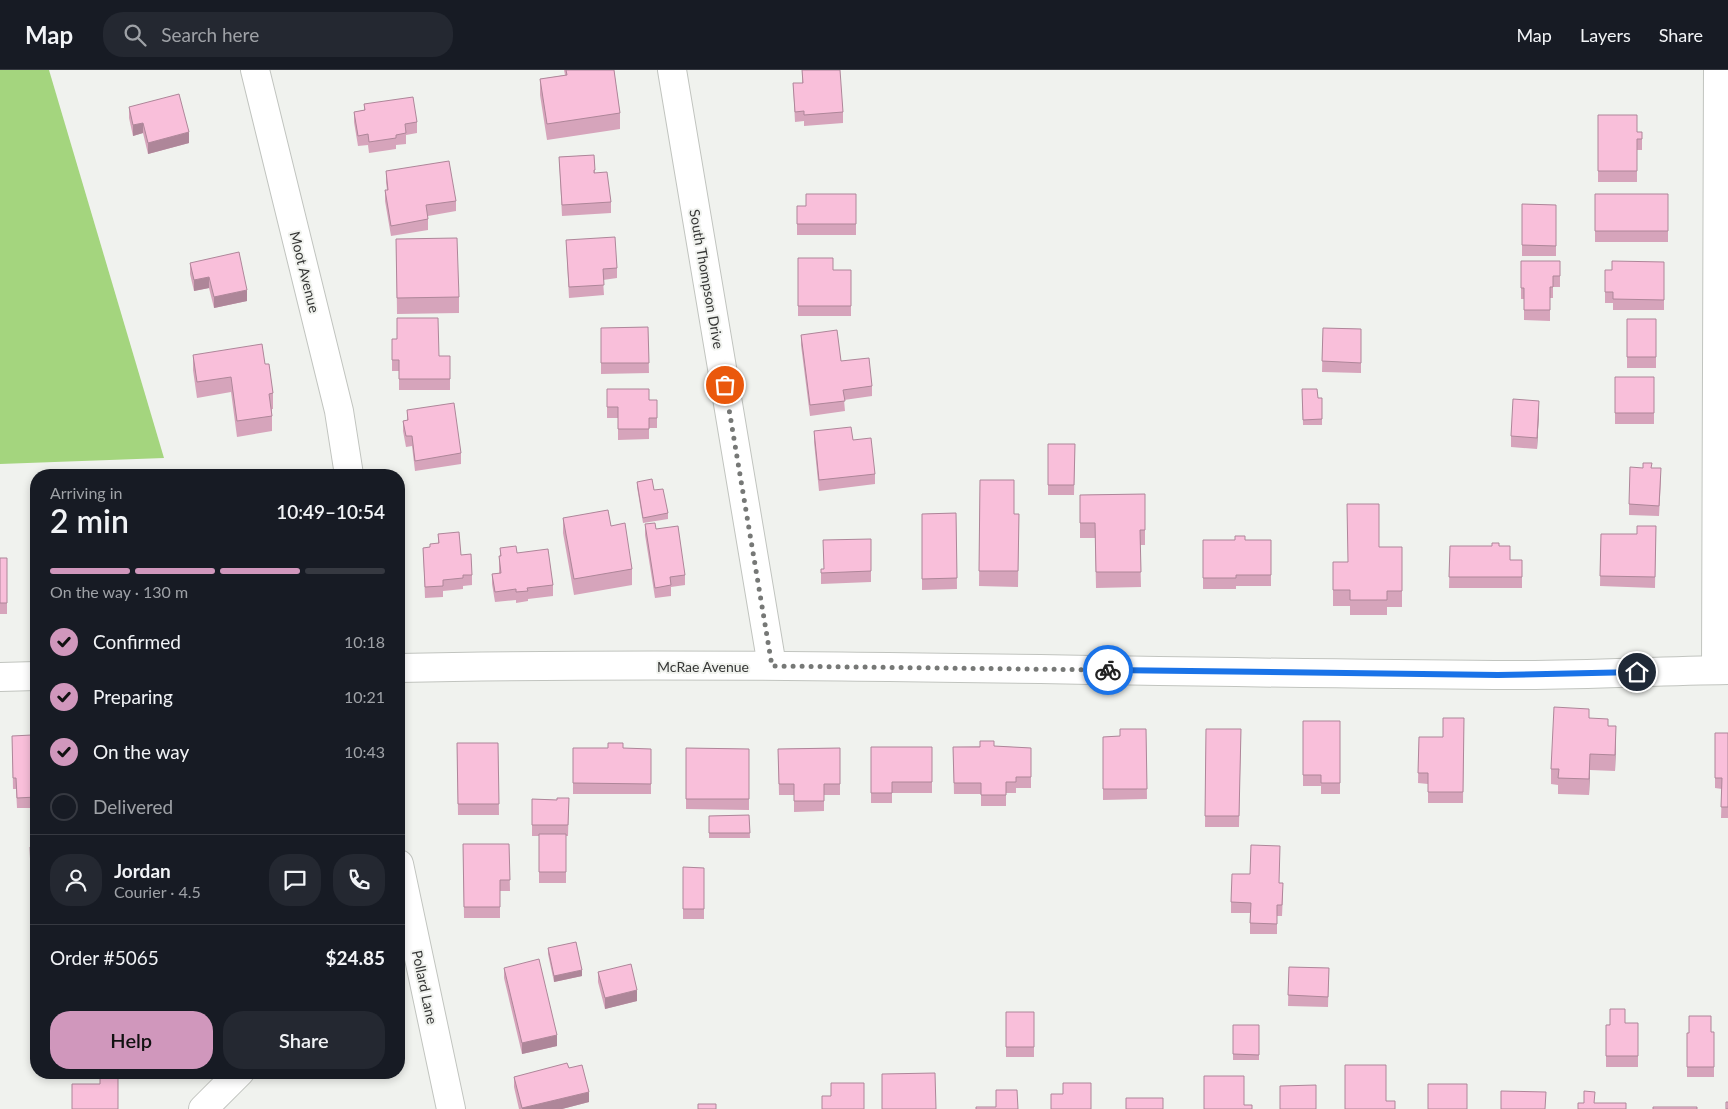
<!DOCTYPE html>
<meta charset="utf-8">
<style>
:root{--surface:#171b24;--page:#242831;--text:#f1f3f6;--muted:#9ea1a6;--line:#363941;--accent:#d097bc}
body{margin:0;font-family:Lato,sans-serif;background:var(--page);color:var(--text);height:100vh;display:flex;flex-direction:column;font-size:19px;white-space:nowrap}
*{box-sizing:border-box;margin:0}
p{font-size:16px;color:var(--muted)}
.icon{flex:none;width:28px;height:28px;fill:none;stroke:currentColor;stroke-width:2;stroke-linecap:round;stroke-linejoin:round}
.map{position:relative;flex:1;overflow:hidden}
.side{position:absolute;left:30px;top:399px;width:375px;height:610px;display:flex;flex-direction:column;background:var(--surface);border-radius:20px;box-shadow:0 2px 8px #0003}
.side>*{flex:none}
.pin{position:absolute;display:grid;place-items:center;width:42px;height:42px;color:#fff;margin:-21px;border:2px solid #fff;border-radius:50%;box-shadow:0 1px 5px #0007}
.courier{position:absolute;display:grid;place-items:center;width:50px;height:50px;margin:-25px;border:4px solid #1a73e8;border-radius:50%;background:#fff;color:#222;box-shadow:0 1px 6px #0007}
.head em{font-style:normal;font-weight:600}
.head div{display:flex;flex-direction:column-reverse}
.head{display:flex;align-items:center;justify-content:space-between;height:85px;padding:0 20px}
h1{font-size:32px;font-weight:600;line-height:38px}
.bar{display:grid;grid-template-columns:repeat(4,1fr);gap:8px 5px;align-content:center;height:60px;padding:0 20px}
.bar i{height:6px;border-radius:4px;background:var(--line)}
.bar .on{background:var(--accent)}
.bar p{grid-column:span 4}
.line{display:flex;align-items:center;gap:12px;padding:0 20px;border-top:1px solid var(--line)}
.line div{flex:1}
.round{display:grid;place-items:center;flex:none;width:52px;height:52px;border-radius:20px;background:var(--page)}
ol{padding:0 20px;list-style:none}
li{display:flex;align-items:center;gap:15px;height:55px}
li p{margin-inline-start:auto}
li .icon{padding:5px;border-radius:50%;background:var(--accent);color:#111;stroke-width:4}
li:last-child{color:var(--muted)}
li i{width:28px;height:28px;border:2px solid var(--line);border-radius:50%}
.cta{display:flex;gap:10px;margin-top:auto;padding:10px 20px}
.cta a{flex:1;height:58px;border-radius:20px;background:var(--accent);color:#111;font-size:20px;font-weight:600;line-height:58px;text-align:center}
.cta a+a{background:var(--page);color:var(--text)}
header{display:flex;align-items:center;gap:30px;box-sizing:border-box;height:70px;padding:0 25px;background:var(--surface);border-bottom:1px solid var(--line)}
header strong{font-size:24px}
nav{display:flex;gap:28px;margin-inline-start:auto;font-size:18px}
.search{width:350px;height:45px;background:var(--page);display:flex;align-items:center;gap:12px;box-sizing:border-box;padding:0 18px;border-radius:20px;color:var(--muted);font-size:19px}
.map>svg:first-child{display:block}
</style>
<header>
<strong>Map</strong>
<div class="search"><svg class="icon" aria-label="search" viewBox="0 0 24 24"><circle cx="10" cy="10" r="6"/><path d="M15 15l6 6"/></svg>Search here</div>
<nav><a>Map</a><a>Layers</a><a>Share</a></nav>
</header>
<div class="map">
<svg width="1728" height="1039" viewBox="0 0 1728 1039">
<rect width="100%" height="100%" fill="#f0f2ee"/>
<path fill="#a4d57e" d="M0,0H49L164,388L0,394Z"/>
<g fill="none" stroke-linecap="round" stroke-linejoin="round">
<g stroke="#c1c4bf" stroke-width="30">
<path id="street" d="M255,0L339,341L349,405
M672,0L772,596
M399,598C764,590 1129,603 1494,605C1572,606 1650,601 1728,600
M1716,600L1718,0
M0,607L36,606
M399,794L451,1039
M203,1039L240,1002"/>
</g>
<use href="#street" stroke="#fff" stroke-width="28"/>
</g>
<path fill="#d6a4bb" d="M564,0H614L620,43V59L547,70L540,25V9L565,5Z
M802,0L843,42V53L804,56V51L795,52L793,13H802Z
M364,34L417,52V63L406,65V74L396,75V79L369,83L368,75L358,76L354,52V42L364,40Z
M129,37L189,73L148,84L143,63L133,66L129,48Z
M1598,45L1637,62H1642V80H1637V112H1598Z
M594,85L595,103L611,132V143L562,146L559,87Z
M386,101L456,131V141L428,146V160L391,166L385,131V120H387L386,112Z
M856,124V165H797V136H806Z
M1595,124H1668V172H1595Z
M1522,134L1556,135V186H1522Z
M396,169L459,227V243L397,244Z
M566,170L617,198V208L603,210L604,225L569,228Z
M798,188L833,200H851V246H798Z
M1521,191H1560V217H1553V228H1550V251L1524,250V229H1521Z
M1664,192V240H1613V233H1605V200H1612Z
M190,193L247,231L214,238L209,218L194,221L190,204Z
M1627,249H1656V298H1627Z
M648,257L649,303L601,304V258Z
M1323,258L1361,259V303L1322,302Z
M801,265L841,291L872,316V326L844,330L845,341L810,346L801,275Z
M392,269H397L439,286H450V320H399V301H392Z
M193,285L265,294L273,323V339H272V361L237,367L231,322L197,328L193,300Z
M1615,307H1654V354H1615Z
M607,319L649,330H657V358H649V369L618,370V348H607Z
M1302,319L1318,328H1322V355H1303Z
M407,340L461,383V394L415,401L412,376L406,377L403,361V351L407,350Z
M1539,342L1537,379L1511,377V366Z
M814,361L853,370L875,404V414L819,421L814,372Z
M1048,374H1075L1074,425H1048Z
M1661,409L1659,446L1629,445V434Z
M980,410L1014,444H1019L1018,517L979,516Z
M637,412L654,420L668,443V449L643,453L637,417Z
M1145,424V475H1140L1141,517L1096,518L1095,468H1080V425Z
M956,443L957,519L922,520V444Z
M563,448L611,456L632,499V515L574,525L563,463Z
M645,454L656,459L685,505V515L671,517V526L655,528L645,465Z
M1656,456L1655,518L1600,516L1601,464H1637Z
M438,464L461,485L472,505V515L463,516V519L443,521V527L425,528L423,478L430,477L438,473Z
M871,469V512L821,514V499H824Z
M1203,470H1271V516H1236V519H1203Z
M1450,476H1499L1510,490H1522V518H1449Z
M1379,477H1402V537H1387V545H1350V536H1333V492H1348Z
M500,478L517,483L553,515V526L528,529V531L516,533V530L495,532L492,514V504L499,503V486H500Z
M0,488H7V544H0Z
M1464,648L1463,733H1428V714L1418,713L1419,667H1443Z
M1589,648L1608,656L1616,672L1615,701L1590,700L1589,725L1558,724V715L1551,714V699Z
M1303,651H1340V724H1321V716H1303Z
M1146,659L1147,729L1103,730V667L1120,666Z
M1206,659H1241L1239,757H1205Z
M1715,663H1728V748H1721L1722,719L1715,718Z
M12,666L32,673H36V738H17L16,719H13Z
M457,673H498L499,745H458Z
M994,676L1031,678V718H1016V723H1006V736H981V724H954L953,677Z
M871,677H932V723H892V733H871Z
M573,678L651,679V724H573Z
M686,678L749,679V740L686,739Z
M840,678V725H824V741L794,742V725H779L778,679Z
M569,728L568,766H566V813H539V766H532V729L557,730Z
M749,745L750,768H709V746Z
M463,774H509L510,821H500V848H464Z
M30,777H36V823H33V811H31Z
M683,797L704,798V849H683Z
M1280,813L1283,824L1282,846H1277V864H1250V843H1231V832Z
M548,878L582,906L554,912L548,884Z
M1289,897L1329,898L1328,937L1288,936Z
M504,898L557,976L522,984L504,908Z
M598,902L637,931L605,939L598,912Z
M1006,942H1034V987H1006Z
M1625,953H1638V997H1606V955Z
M1233,955H1259V990H1233Z
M1714,962V1007H1687V963Z
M569,998L589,1032L562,1039H519L514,1017V1007Z"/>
<path fill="#ae8699" d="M143,53V63L133,66V55Z
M189,62V73L148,84V73Z
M209,207V218L194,221V210Z
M247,220V231L214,238V227Z
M1539,331V342L1537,379V368Z
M1616,656V672L1615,701V685Z
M1590,684V700L1589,725V709Z
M582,900V906L554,912V906Z
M637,920V931L605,939V928Z
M557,965V976L522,984V973Z
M589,1022V1032L562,1039H522V1038Z"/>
<path fill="#f9bfda" stroke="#ae8699" d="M566,0H614L620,43L547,54L540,9L567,5Z
M802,0H840L843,42L804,45V41L795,42L793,13H803Z
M179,24L189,62L148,73L143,53L133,55L129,37Z
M413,27L417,52L405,54L406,63L396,65V68L369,72L368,64L358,66L354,42L365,40L364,34Z
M1598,45H1637V62H1642V69H1637V101H1598Z
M594,85L595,100H594V103L607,102L611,132L562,135L559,87Z
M449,91L456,131L426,135L428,149L391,156L385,120H388L386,101Z
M806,124H856V154H797V136H806Z
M1595,124H1668V161H1595Z
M1522,134L1556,135V176L1522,175Z
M615,167L617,198L603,199L604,215L569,217L566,170Z
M457,168L459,227L397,228L396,169Z
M239,182L247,220L214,227L209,207L194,210L190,193Z
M798,188H833V200H851V236H798Z
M1521,191H1560V206H1553V217H1550V240H1524V218H1521Z
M1612,191L1664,192V230L1613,229V222H1605V200H1612Z
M397,248H438L439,286H450V309H399V290H392V269H397Z
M1627,249H1656V287H1627Z
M648,257L649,293H601V258Z
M1323,258L1361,259V293L1322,291Z
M837,260L841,291L869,288L872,316L843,320L845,331L810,335L801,265Z
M262,274L265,294H269L273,323L269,324L272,346L237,351L231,307L197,312L193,285Z
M1615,307H1654V343H1615Z
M607,319H649V330H657V348H649V359H618V337H607Z
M1302,319H1317L1318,328H1322V349L1303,350Z
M1513,329L1539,331L1537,368L1511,366Z
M454,333L461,383L415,391L412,366H406L403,351L408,350L407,340Z
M851,357L853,370L871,368L875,404L819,410L814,361Z
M1048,374H1075L1074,415H1048Z
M1643,393H1652L1651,398H1661L1659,436L1629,434L1630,397L1643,398Z
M652,409L654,420L663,419L668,443L643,448L637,412Z
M980,410H1014V444H1019L1018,501H979Z
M1145,424V460H1140L1141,502H1096L1095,453H1080V425Z
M1347,434H1379V477H1402V521H1387V530H1350V520H1333V492H1348Z
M608,440L611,456L625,453L632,499L574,509L563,448Z
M956,443L957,508L922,509V444Z
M655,453L656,459L678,456L685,505L670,507L671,515L655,518L645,454Z
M1637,456H1656L1655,507L1600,506L1601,464H1637Z
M459,462L461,485L471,484L472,505H463V508L443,510V516L425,517L423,478L430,477V474L439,473L438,464Z
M1235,466H1245V470H1271V505H1236V508H1203V470H1235Z
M871,469V501L821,503V499H824L823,470Z
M1492,473H1499V476H1510V490H1522V507H1449L1450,476H1492Z
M516,476L517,483L548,479L553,515L527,518L528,521L516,522V519L495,522L492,504L501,503L499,486H501L500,478Z
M0,488H7V533H0Z
M1554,637L1589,639V648L1608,649V656H1616L1615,685L1590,684L1589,709L1558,708L1559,699H1551Z
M1443,648H1464L1463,722H1428V703H1418L1419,667H1443Z
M1303,651H1340V713H1321V705H1303Z
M1120,659H1146L1147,719H1103V667L1120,666Z
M1206,659H1241L1239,746H1205Z
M1715,663H1728V737H1721L1722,708H1715Z
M32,665V673H36V727L17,728L16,708H13L12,666Z
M980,671H994V676L1031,678V707H1016V712H1006V725H981V713H954L953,677H980Z
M457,673H498L499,734H458Z
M608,673H623V678L651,679V714L573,713V678H608Z
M871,677H932V712H892V723H871Z
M686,678L749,679V729H686Z
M840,678V714H824V731H794V714H779L778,679Z
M557,728H569L568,755H532V729L557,730Z
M749,745L750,763H709V746Z
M539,764H566V802H539Z
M463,774H509L510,810H500V837H464Z
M1251,775L1280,776L1279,813H1283L1282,835H1277V854L1250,853L1251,833L1231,832L1232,804H1250Z
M30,777H36V813H33V800H31Z
M683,797L704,798V839H683Z
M576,872L582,900L554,906L548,878Z
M539,889L557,965L522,973L504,898Z
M631,894L637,920L605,928L598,902Z
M1289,897L1329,898L1328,927L1288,925Z
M1610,939H1625V953H1638V986H1606V955H1610Z
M1006,942H1034V977H1006Z
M1689,946H1711V962H1714V997H1687V963H1689Z
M1233,955H1259V985L1233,984Z
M567,993L569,998L582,995L589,1022L522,1038L514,1007Z
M1345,995H1386V1031H1395V1039H1345Z
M935,1003L936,1039H882V1004Z
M100,1004L118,1005V1039H72V1014H100Z
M1204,1006H1244V1035H1252V1039H1204Z
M831,1013H864V1039H822V1026H831Z
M1063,1013H1091V1039H1051V1024H1063Z
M1428,1014H1467V1039H1428Z
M1316,1015V1039H1280V1016Z
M996,1020H1017L1018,1039H976V1037H996Z
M1501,1021L1546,1022L1545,1039H1501Z
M1584,1021L1595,1022L1594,1033H1626V1039H1578V1033H1584Z
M1126,1028H1163V1039H1126Z
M1726,1032H1728V1039H1726Z
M698,1034H716V1039H698Z
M1653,1037H1697V1039H1653Z"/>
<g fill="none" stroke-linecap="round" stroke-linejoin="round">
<path stroke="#767876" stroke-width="5" stroke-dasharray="0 9" d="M725,315L772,596L1108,600"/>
<path stroke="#1a73e8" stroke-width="6" d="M1108,600L1498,605L1637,602"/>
</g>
<g text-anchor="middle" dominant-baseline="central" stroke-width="4" stroke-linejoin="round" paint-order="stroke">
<g font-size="14" fill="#353635" stroke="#f0f2ee">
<text transform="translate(305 202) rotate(76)">Moot Avenue</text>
<text transform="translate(707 209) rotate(80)">South Thompson Drive</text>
<text x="703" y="596">McRae Avenue</text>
<text transform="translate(425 917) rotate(78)">Pollard Lane</text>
</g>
</g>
</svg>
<div class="pin" style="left:725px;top:315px;background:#ea580c"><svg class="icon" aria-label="bag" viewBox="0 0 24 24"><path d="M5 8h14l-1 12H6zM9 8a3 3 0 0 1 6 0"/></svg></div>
<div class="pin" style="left:1637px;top:602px;background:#1f2937"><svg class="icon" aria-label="home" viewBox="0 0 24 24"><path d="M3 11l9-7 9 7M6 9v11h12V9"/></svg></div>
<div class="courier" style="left:1108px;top:600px"><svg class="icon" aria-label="bike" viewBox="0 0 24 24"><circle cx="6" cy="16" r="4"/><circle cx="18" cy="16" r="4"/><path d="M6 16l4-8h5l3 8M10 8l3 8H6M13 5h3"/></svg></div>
<section class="side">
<div class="head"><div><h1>2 min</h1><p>Arriving in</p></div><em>10:49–10:54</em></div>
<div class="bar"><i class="on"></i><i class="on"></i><i class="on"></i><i></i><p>On the way · 130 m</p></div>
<ol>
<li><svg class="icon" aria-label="check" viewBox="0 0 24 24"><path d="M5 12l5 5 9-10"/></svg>Confirmed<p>10:18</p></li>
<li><svg class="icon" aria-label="check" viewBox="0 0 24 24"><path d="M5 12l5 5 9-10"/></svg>Preparing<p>10:21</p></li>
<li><svg class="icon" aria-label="check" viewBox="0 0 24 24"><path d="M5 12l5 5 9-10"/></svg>On the way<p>10:43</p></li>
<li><i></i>Delivered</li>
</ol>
<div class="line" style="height:90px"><a class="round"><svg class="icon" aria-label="person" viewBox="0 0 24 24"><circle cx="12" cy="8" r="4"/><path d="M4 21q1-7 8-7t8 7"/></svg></a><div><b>Jordan</b><p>Courier · 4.5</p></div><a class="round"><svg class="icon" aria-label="chat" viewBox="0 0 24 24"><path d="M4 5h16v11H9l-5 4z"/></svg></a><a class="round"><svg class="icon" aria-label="phone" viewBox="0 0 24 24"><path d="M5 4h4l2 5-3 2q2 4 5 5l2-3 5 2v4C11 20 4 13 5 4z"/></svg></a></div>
<div class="line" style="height:65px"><div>Order #5065</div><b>$24.85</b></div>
<div class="cta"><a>Help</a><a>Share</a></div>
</section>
</div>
